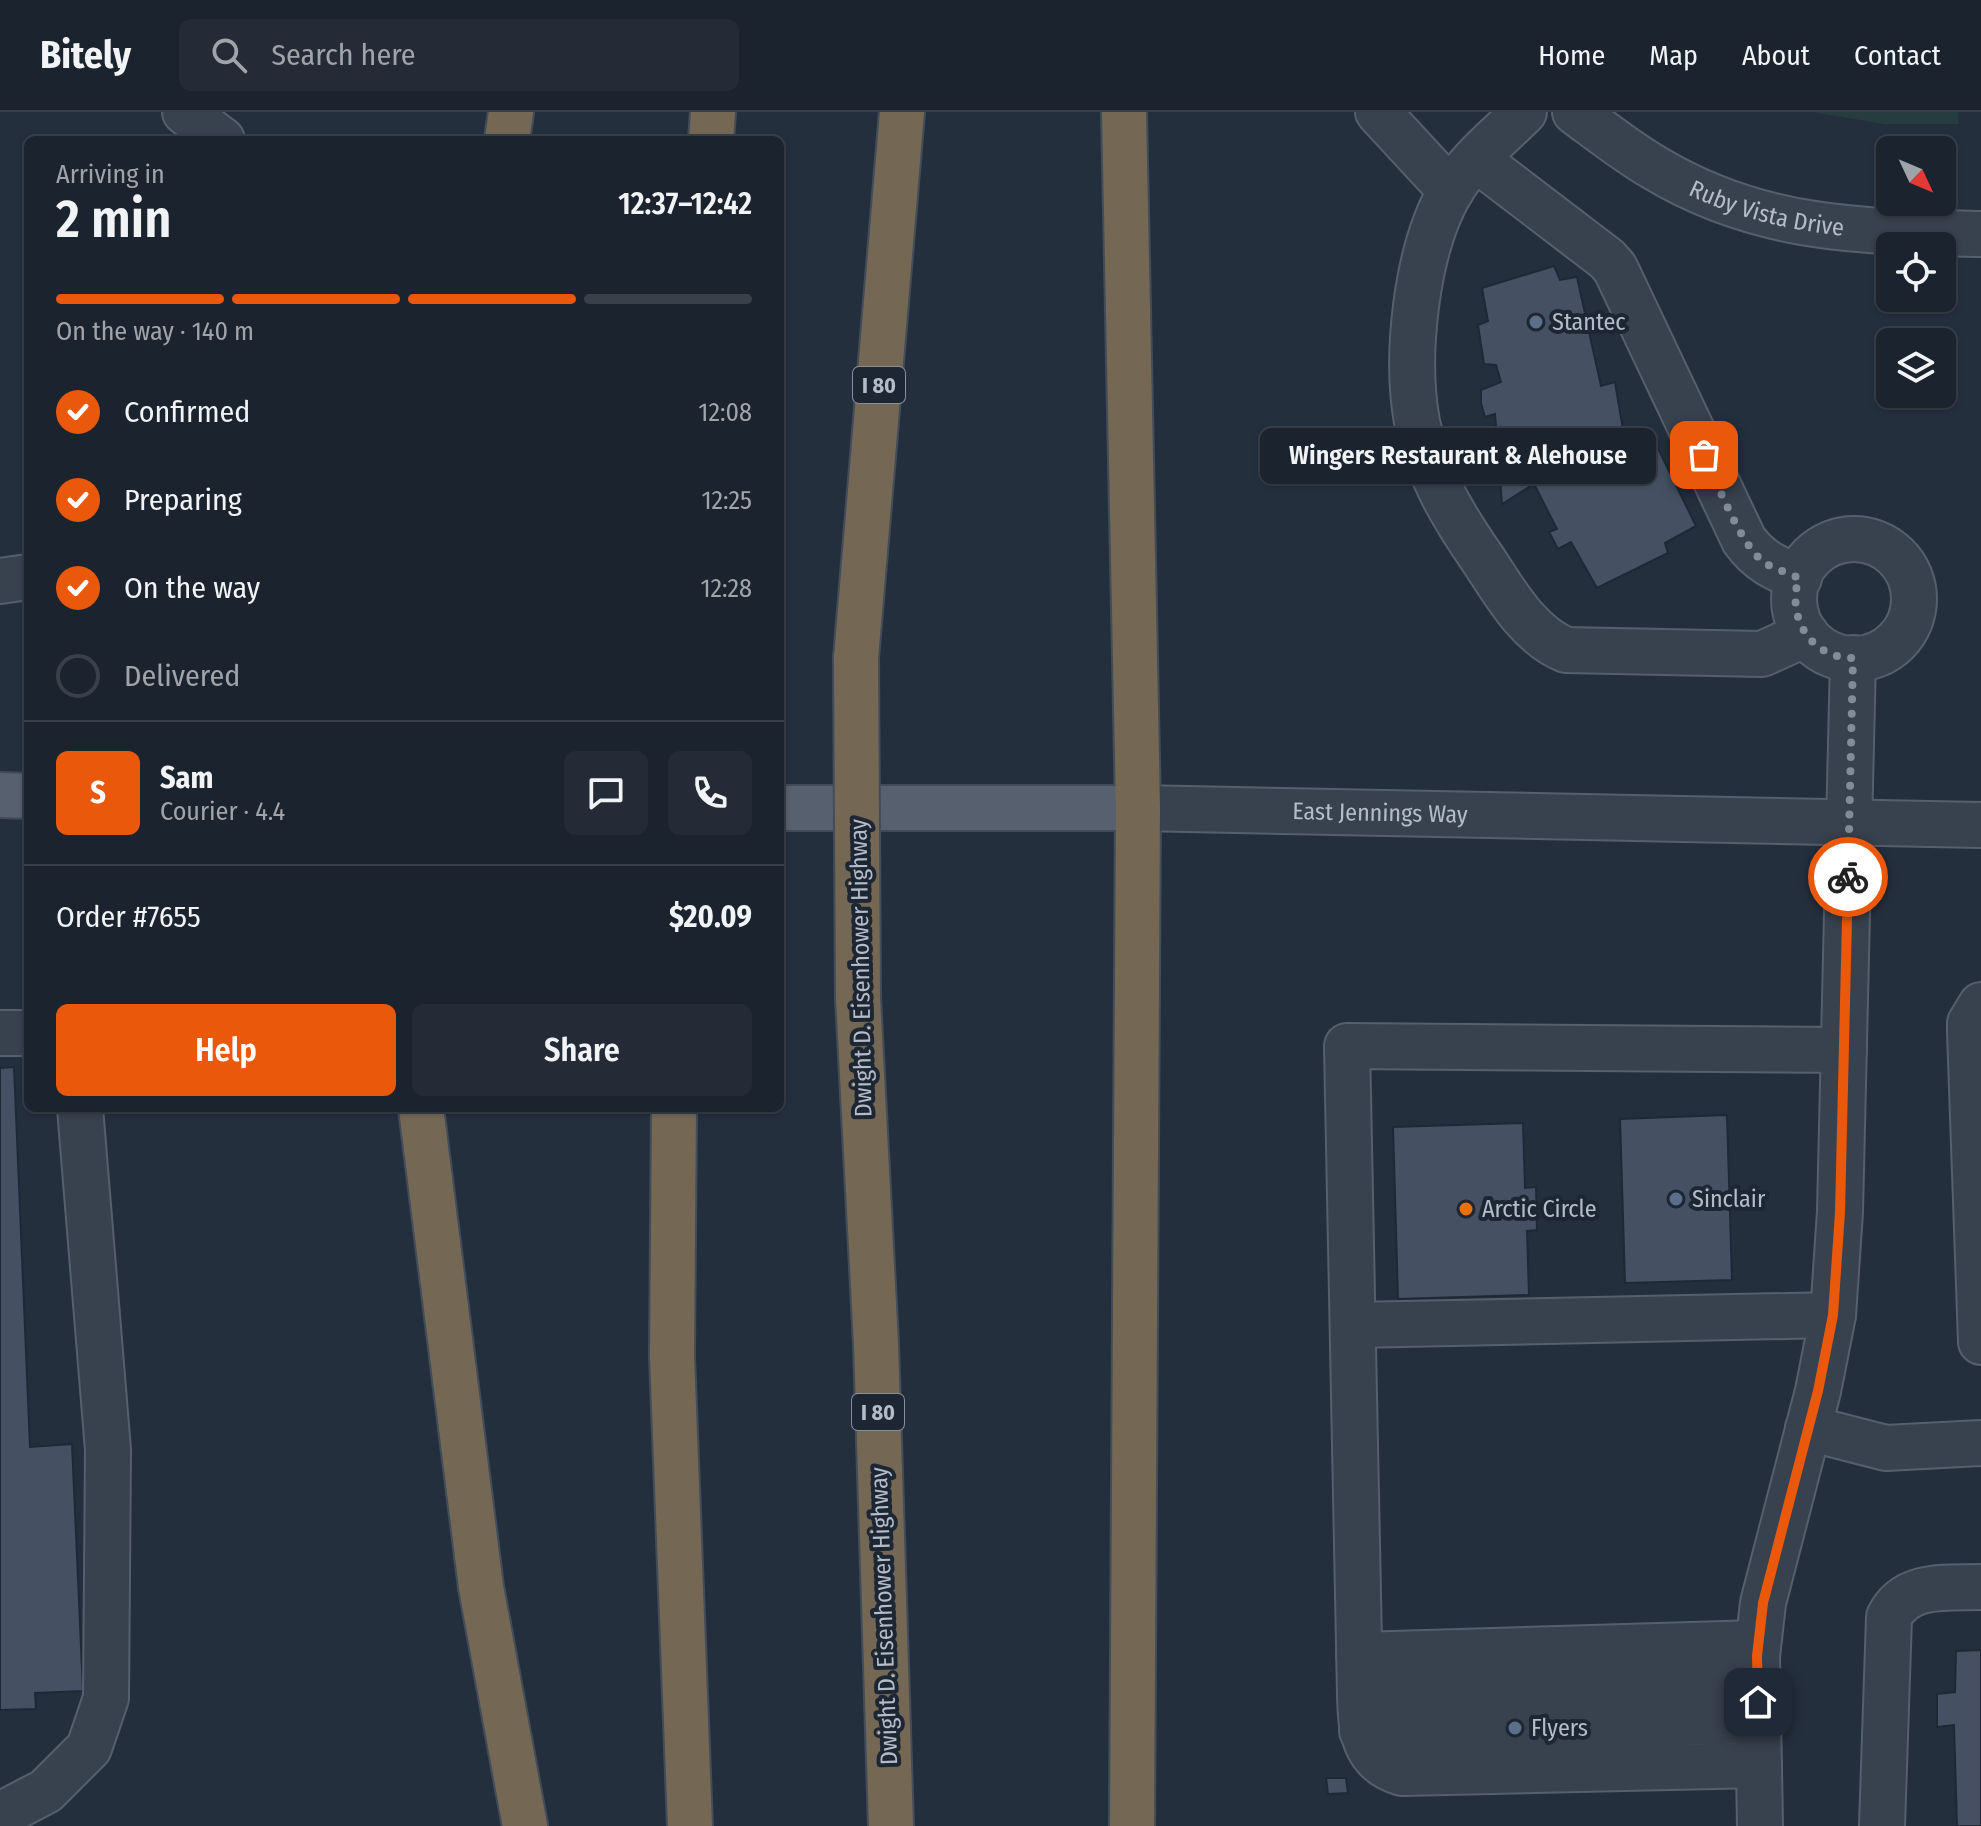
<!DOCTYPE html>
<meta charset="utf-8">
<style>
:root{--surface:#1b232e;--page:#242b36;--text:#f1f3f6;--muted:#a0a4aa;--line:#39404a;--accent:#ea580c}
body{margin:0;font-family:"Fira Sans Condensed",sans-serif;background:var(--page);color:var(--text);height:100vh;display:flex;flex-direction:column;font-size:30px;white-space:nowrap}
*{box-sizing:border-box;margin:0}
p{font-size:26px;color:var(--muted)}
.icon{flex:none;width:44px;height:44px;fill:none;stroke:currentColor;stroke-width:2;stroke-linecap:round;stroke-linejoin:round}
.map{position:relative;flex:1;overflow:hidden}
.sheet{position:absolute;left:24px;top:24px;width:760px;height:976px;display:flex;flex-direction:column;background:var(--surface);border-radius:12px;box-shadow:0 2px 6px #0004,0 0 0 2px var(--line)}
.sheet>*{flex:none}
.needle{width:52px;rotate:134deg}
.fabs{position:absolute;left:1876px;top:24px;display:grid;gap:16px}
.fabs a{display:grid;place-items:center;width:80px;height:80px;border-radius:12px;background:var(--surface);box-shadow:0 2px 6px #0004,0 0 0 2px var(--line);font-size:40px}
.pin{position:absolute;display:grid;place-items:center;width:68px;height:68px;color:#fff;margin:-34px;border-radius:16px;box-shadow:0 4px 12px #0006}
.courier{position:absolute;display:grid;place-items:center;width:80px;height:80px;margin:-40px;border:6px solid #ea580c;border-radius:50%;background:#fff;color:#222;box-shadow:0 2px 10px #0007}
.bubble{position:absolute;height:56px;border-radius:12px;background:var(--surface);box-shadow:0 2px 6px #0004,0 0 0 2px var(--line);font-size:26px;font-weight:600;line-height:56px;text-align:center}
.headline em{font-style:normal;font-weight:600}
.headline div{display:flex;flex-direction:column-reverse}
.headline{display:flex;align-items:center;justify-content:space-between;height:136px;padding:0 32px}
h1{font-size:52px;font-weight:600;line-height:60px}
.bar{display:grid;grid-template-columns:repeat(4,1fr);gap:12px 8px;align-content:center;height:96px;padding:0 32px}
.bar i{height:10px;border-radius:6px;background:var(--line)}
.bar .on{background:var(--accent)}
.bar p{grid-column:span 4}
.line{display:flex;align-items:center;gap:20px;padding:0 32px;border-top:2px solid var(--line)}
.line div{flex:1}
.round{display:grid;place-items:center;flex:none;width:84px;height:84px;border-radius:12px;background:var(--page)}
ol{padding:0 32px;list-style:none}
li{display:flex;align-items:center;gap:24px;height:88px}
li p{margin-inline-start:auto}
li .icon{padding:8px;border-radius:50%;background:var(--accent);color:#fff;stroke-width:4}
li:last-child{color:var(--muted)}
li i{width:44px;height:44px;border:4px solid var(--line);border-radius:50%}
.cta{display:flex;gap:16px;margin-top:auto;padding:16px 32px}
.cta a{flex:1;height:92px;border-radius:12px;background:var(--accent);color:#fff;font-size:32px;font-weight:600;line-height:92px;text-align:center}
.cta a+a{background:var(--page);color:var(--text)}
header{display:flex;align-items:center;gap:48px;box-sizing:border-box;height:112px;padding:0 40px;background:var(--surface);border-bottom:2px solid var(--line)}
header strong{font-size:38px}
nav{display:flex;gap:44px;margin-inline-start:auto;font-size:28px}
.search{width:560px;height:72px;background:var(--page);display:flex;align-items:center;gap:20px;box-sizing:border-box;padding:0 28px;border-radius:12px;color:var(--muted);font-size:30px}
.map>svg:first-child{display:block}
</style>
<header>
<strong>Bitely</strong>
<div class="search"><svg class="icon" aria-label="search" viewBox="0 0 24 24"><circle cx="10" cy="10" r="6"/><path d="M15 15l6 6"/></svg>Search here</div>
<nav><a>Home</a><a>Map</a><a>About</a><a>Contact</a></nav>
</header>
<div class="map">
<svg width="1981" height="1714" viewBox="0 0 1981 1714">
<rect width="100%" height="100%" fill="#242f3e"/>
<path fill="#263c3f" d="M1813,0H1958L1959,12H1884Z"/>
<path fill="#455162" stroke="#1f2835" stroke-width="2" d="M1554,154L1560,168L1577,165L1601,274L1615,270L1625,330L1651,322L1696,414L1665,431L1668,441L1597,476L1571,430L1558,437L1549,420L1557,417L1534,372L1502,392L1495,302L1485,305L1481,291V278L1501,270L1496,253L1484,252L1478,213L1488,209L1482,176Z
M14,955L30,1335L72,1332L83,1579L35,1581L36,1597L0,1598V956Z
M1727,1003L1732,1168L1625,1171L1620,1007Z
M1523,1011L1525,1076L1536,1075L1537,1118L1527,1119L1529,1183L1398,1187L1393,1015Z
M1981,1538V1714H1957L1954,1613L1937,1615V1582L1955,1580L1956,1539Z
M1326,1666H1346L1348,1681L1328,1682Z"/>
<g fill="none" stroke-linecap="round" stroke-linejoin="round">
<g stroke="#565f6c" stroke-width="48">
<g id="minor">
<path d="M185,0L222,28"/>
<path d="M1378,0L1451,79"/>
<path d="M1524,0C1499,25 1468,49 1450,80C1416,139 1405,244 1417,310C1427,361 1453,404 1482,446C1505,480 1527,522 1566,538L1762,542L1806,522"/>
<path id="s1" d="M1575,0C1601,19 1627,40 1655,56C1760,119 1863,120 1981,122"/>
<path d="M1476,47L1607,147L1615,156L1744,428C1759,449 1775,456 1799,466"/>
<circle cx="1854" cy="487" r="60"/>
<path d="M0,469L28,465"/>
<path id="s2" d="M1138,696L1981,713"/>
<path d="M1981,893L1970,911V920L1981,1230"/>
<path d="M0,921H28"/>
<path d="M1354,1213L1833,1203"/>
<path d="M1808,1316L1886,1336L1981,1331"/>
<path d="M1359,1543L1758,1531"/>
<path d="M1360,1582L1757,1571"/>
<path d="M1362,1619L1758,1609"/>
<path d="M1759,1653L1402,1661C1362,1649 1361,1617 1360,1582L1347,934L1844,938"/>
<path d="M0,1703L46,1679L89,1636L106,1586L108,1338L80,996"/>
<path d="M1760,1714L1757,1544L1763,1491L1818,1279L1833,1203L1840,1100L1853,546"/>
<path d="M1882,1714L1889,1505C1906,1470 1948,1476 1981,1475"/>
</g>
</g>
<g stroke="#414a57" stroke-width="48">
<path id="major" d="M0,683L28,684
M780,696H1138"/>
</g>
<g stroke="#434c59" stroke-width="48">
<path id="highway" d="M1124,0L1138,696L1132,1714
M507,28L511,0
M711,28L713,0
M856,546L902,0
M858,886L876,1232L891,1714
M421,996L481,1475L525,1714
M674,996L672,1244L690,1714"/>
</g>
<use href="#minor" stroke="#38414e" stroke-width="44"/>
<use href="#major" stroke="#56606e" stroke-width="44"/>
<use href="#highway" stroke="#746855" stroke-width="44"/>
<g stroke="#434c59" stroke-width="48" stroke-linecap="butt">
<path id="highway-bridge" d="M856,546L858,886"/>
</g>
<use href="#highway-bridge" stroke="#746855" stroke-width="44"/>
</g>
<g fill="none" stroke-linecap="round" stroke-linejoin="round">
<path stroke="#828b98" stroke-width="8" stroke-dasharray="0 14.4" d="M1704,343C1717,370 1741,435 1765,451C1775,457 1788,461 1799,466C1786,504 1810,546 1853,546L1848,765"/>
<path stroke="#ea580c" stroke-width="10" d="M1758,1590L1757,1544L1763,1491L1818,1279L1833,1203L1840,1100L1848,765"/>
</g>
<g fill="#5c6f8a" stroke="#1d2633" stroke-width="3">
<circle cx="1536" cy="210" r="8"/>
<circle cx="1676" cy="1087" r="8"/>
<circle cx="1515" cy="1616" r="8"/>
</g>
<circle fill="#e8710a" stroke="#1d2633" stroke-width="3" cx="1466" cy="1097" r="8"/>
<g text-anchor="middle" dominant-baseline="central" stroke-width="8" stroke-linejoin="round" paint-order="stroke">
<g fill="#1d2633" stroke="#878f9c" stroke-width="2">
<rect x="853" y="255" width="52" height="36" rx="6"/>
<rect x="852" y="1282" width="52" height="36" rx="6"/>
</g>
<g font-size="22" font-weight="bold" fill="#b4bcc9">
<text x="879" y="273">I 80</text>
<text x="878" y="1300">I 80</text>
</g>
<g font-size="24" fill="#b4bcc9" stroke="#1d2633">
<text stroke="none"><textPath href="#s1" startOffset="218">Ruby Vista Drive</textPath></text>
<text stroke="none"><textPath href="#s2" startOffset="242">East Jennings Way</textPath></text>
<text transform="translate(861 856) rotate(-91)">Dwight D. Eisenhower Highway</text>
<text transform="translate(884 1504) rotate(-92)">Dwight D. Eisenhower Highway</text>
</g>
<g font-size="24" fill="#b4bcc9" stroke="#1d2633" text-anchor="start">
<text x="1552" y="210">Stantec</text>
<text x="1692" y="1087">Sinclair</text>
<text x="1482" y="1097">Arctic Circle</text>
<text x="1531" y="1616">Flyers</text>
</g>
</g>
</svg>
<div class="fabs">
<a><svg class="needle" viewBox="-14 -14 28 28"><path d="M0-13l5 13h-10z" fill="#e53935"/><path d="M0 13l5-13h-10z" fill="#a0a4aa"/></svg></a>
<a><svg class="icon" aria-label="locate" viewBox="0 0 24 24"><circle cx="12" cy="12" r="6"/><path d="M12 2v4M12 18v4M2 12h4M18 12h4"/></svg></a>
<a><svg class="icon" aria-label="layers" viewBox="0 0 24 24"><path d="M12 4l9 5-9 5-9-5zM3 14l9 5 9-5"/></svg></a>
</div>
<div class="pin" style="left:1704px;top:343px;background:#ea580c"><svg class="icon" aria-label="bag" viewBox="0 0 24 24"><path d="M5 8h14l-1 12H6zM9 8a3 3 0 0 1 6 0"/></svg></div>
<div class="pin" style="left:1758px;top:1590px;background:#1f2937"><svg class="icon" aria-label="home" viewBox="0 0 24 24"><path d="M3 11l9-7 9 7M6 9v11h12V9"/></svg></div>
<div class="courier" style="left:1848px;top:765px"><svg class="icon" aria-label="bike" viewBox="0 0 24 24"><circle cx="6" cy="16" r="4"/><circle cx="18" cy="16" r="4"/><path d="M6 16l4-8h5l3 8M10 8l3 8H6M13 5h3"/></svg></div>
<div class="bubble" style="left:1260px;top:316px;width:396px">Wingers Restaurant &amp; Alehouse</div>
<section class="sheet">
<div class="headline"><div><h1>2 min</h1><p>Arriving in</p></div><em>12:37–12:42</em></div>
<div class="bar"><i class="on"></i><i class="on"></i><i class="on"></i><i></i><p>On the way · 140 m</p></div>
<ol>
<li><svg class="icon" aria-label="check" viewBox="0 0 24 24"><path d="M5 12l5 5 9-10"/></svg>Confirmed<p>12:08</p></li>
<li><svg class="icon" aria-label="check" viewBox="0 0 24 24"><path d="M5 12l5 5 9-10"/></svg>Preparing<p>12:25</p></li>
<li><svg class="icon" aria-label="check" viewBox="0 0 24 24"><path d="M5 12l5 5 9-10"/></svg>On the way<p>12:28</p></li>
<li><i></i>Delivered</li>
</ol>
<div class="line" style="height:144px"><b class="round" style="background:var(--accent);color:#fff">S</b><div><b>Sam</b><p>Courier · 4.4</p></div><a class="round"><svg class="icon" aria-label="chat" viewBox="0 0 24 24"><path d="M4 5h16v11H9l-5 4z"/></svg></a><a class="round"><svg class="icon" aria-label="phone" viewBox="0 0 24 24"><path d="M5 4h4l2 5-3 2q2 4 5 5l2-3 5 2v4C11 20 4 13 5 4z"/></svg></a></div>
<div class="line" style="height:104px"><div>Order #7655</div><b>$20.09</b></div>
<div class="cta"><a>Help</a><a>Share</a></div>
</section>
</div>
